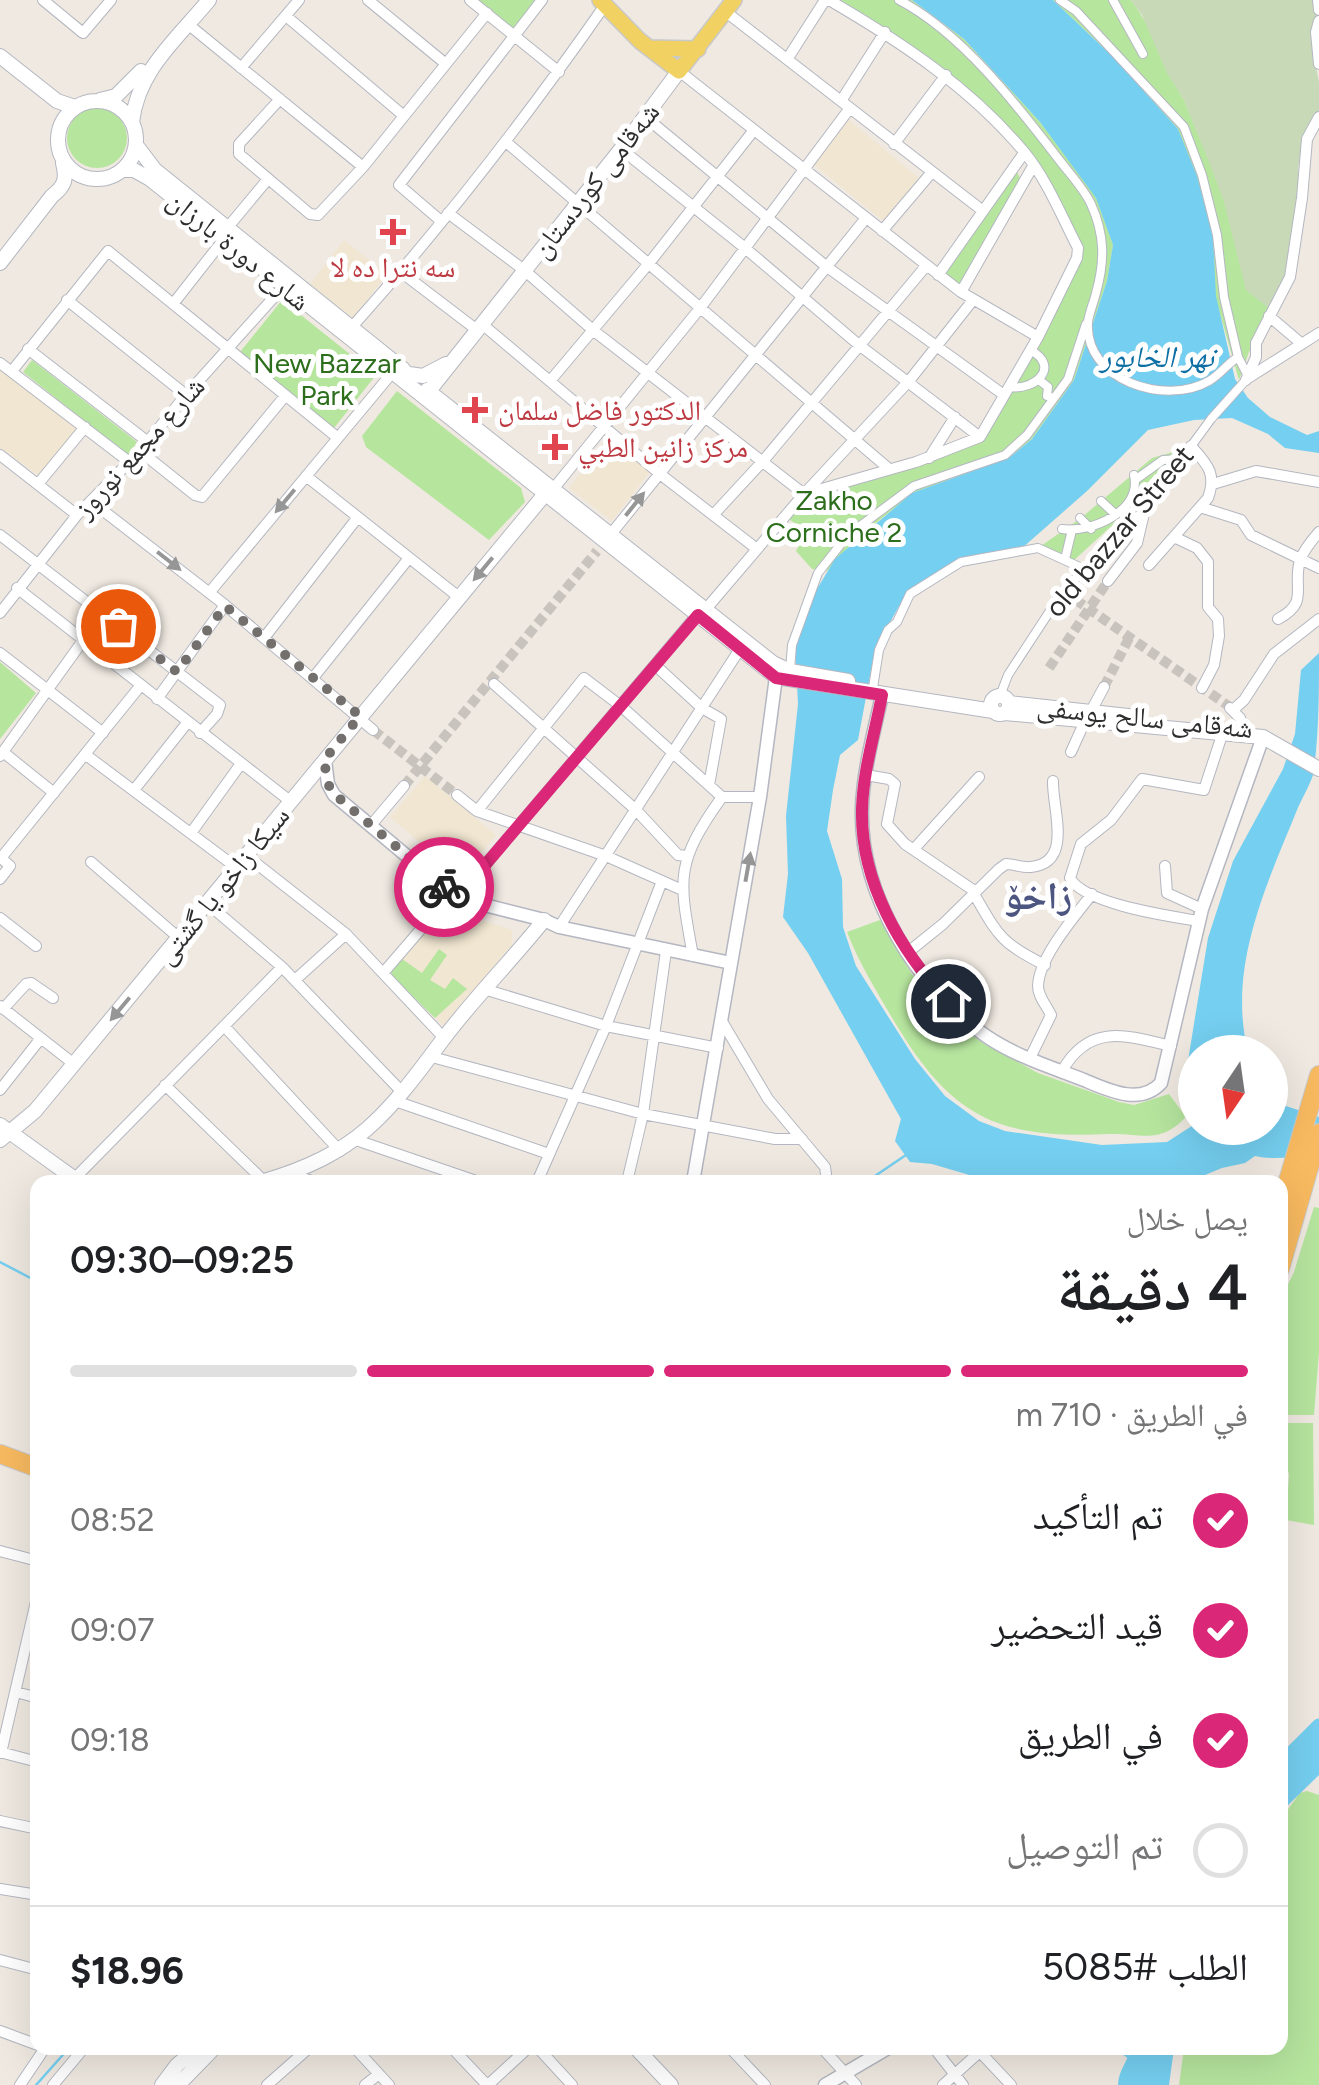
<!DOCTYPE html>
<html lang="ar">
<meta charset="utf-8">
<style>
:root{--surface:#fff;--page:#f6f6f6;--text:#202124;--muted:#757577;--line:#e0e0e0;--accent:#db2777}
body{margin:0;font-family:Figtree,"Noto Naskh Arabic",sans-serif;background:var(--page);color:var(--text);direction:rtl;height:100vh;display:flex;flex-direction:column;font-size:38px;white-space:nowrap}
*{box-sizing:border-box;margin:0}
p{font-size:32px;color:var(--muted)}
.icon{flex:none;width:55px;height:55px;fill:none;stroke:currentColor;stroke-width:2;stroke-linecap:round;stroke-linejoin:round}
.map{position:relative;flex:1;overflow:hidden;direction:ltr}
.panel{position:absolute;left:30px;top:1175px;width:1258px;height:880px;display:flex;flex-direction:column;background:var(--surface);border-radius:20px;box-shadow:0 10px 40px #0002;direction:rtl}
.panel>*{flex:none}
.needle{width:65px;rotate:193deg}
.buttons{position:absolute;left:1178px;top:1035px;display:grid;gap:20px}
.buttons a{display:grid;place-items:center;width:110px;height:110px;border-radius:50%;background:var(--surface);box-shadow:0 10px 40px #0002;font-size:50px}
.pin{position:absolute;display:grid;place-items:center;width:85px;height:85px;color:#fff;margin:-42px;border:5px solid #fff;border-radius:50%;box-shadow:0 2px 10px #0007}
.courier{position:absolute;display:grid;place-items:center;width:100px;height:100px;margin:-50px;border:8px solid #db2777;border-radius:50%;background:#fff;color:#222;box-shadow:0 2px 12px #0007}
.head em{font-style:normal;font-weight:600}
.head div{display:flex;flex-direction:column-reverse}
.head{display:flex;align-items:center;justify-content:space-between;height:170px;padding:0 40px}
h1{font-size:65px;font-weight:600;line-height:75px}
.bar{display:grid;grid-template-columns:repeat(4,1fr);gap:15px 10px;align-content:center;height:120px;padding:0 40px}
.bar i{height:12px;border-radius:8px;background:var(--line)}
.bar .active{background:var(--accent)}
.bar p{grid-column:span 4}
.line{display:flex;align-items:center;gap:25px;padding:0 40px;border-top:2px solid var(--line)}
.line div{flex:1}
ol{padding:0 40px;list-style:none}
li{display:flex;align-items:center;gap:30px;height:110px}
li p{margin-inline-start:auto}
li .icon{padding:10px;border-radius:50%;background:var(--accent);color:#fff;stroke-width:4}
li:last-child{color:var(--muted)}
li i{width:55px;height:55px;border:5px solid var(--line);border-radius:50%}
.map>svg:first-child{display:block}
</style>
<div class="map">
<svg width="1319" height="2085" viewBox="0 0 1319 2085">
<rect width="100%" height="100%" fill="#efe9e1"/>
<path fill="#f0e6d1" d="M845,117L919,178L883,221L812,163Z
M344,240L387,274L353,318L310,284Z
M0,369L77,429L40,476L0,448Z
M608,437L651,470L612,521L569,488Z
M425,776L496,835L461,877L390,817Z
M444,908L512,930V945L443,1025L390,974Z"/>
<path fill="#b6e59e" d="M474,0H537L512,30Z
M830,0H912L964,39L1040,122L1096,197L1113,245L1107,281L1074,380L1032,439L1009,458L913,493L854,541L827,571L812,569L796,551L806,532L785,516L804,494L980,437L1077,258L1033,166L946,75Z
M1053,0H1131C1154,30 1164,68 1184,100L1271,310L1249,352L1239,380L1216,300L1178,129L1113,57Z
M67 138a30 30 0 1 1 60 0a30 30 0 1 1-60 0Z
M1016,170L1021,180L961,285L941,274Z
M282,300L376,375L334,428L240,352Z
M32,360L137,442L128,455L23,372Z
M397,391L521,488L525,502L489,540L366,447L362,436Z
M1173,452L1169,463L1118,520L1072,562L1038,548L1081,518L1152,458Z
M0,662L36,693L0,739Z
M880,920L911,973L944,1012L981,1042L1038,1073L1119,1102L1134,1105L1169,1094L1186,1117C1159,1145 1143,1133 1109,1134C997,1139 952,1118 894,1021C877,992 859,963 847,932Z
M439,949L447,955L430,980L445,989L453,978L467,989L435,1018L390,974L402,959L422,973Z
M1314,1207L1319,1208V1352L1314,1415H1280V1301L1294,1272Z
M1280,1423H1313L1314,1525L1286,1520L1289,1474L1280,1452Z
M1307,1791L1319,1795V2085H1179L1184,2048H1280V1820L1300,1793Z"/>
<path fill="#c8d9b8" d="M1131,0H1317L1313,53L1319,82V110L1302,140L1298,169L1301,204L1290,240L1287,283L1271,310L1246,290L1224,202L1209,162L1184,100L1167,73L1142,15Z"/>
<path fill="#75cff0" d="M912,0H1053L1113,57L1178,129L1197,176L1213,237L1216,296L1235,379L1248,398L1270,417L1307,435L1319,431V453L1285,448L1268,434L1232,418L1194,420L1148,430L1087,491L1021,549L959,559L907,592L875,649L858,740L840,755L833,790L827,831L842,879L843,927L856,966L915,1059L945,1096L979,1121L1005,1131L1102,1145L1167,1142L1195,1124V1128H1270V1097L1280,1104L1319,1117V1158C1297,1155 1276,1161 1255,1156L1245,1163L1222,1168L1188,1182H993L932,1164L910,1162L895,1141L901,1119L808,953L783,917L788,874L786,816L798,704L795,645L808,604L835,559L912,493L1009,458L1032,439L1074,380L1107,281L1113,245L1096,198L1040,122L964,39Z
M1319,653C1319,692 1319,737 1313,775C1309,787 1302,798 1297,810C1266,886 1227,968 1248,1052H1195V1096L1185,1079L1208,938L1233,861L1283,769L1295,734L1301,670Z
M1319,1728V1775L1280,1813V1773Z
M1131,2048H1174L1169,2085H1118C1118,2071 1128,2061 1131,2048Z"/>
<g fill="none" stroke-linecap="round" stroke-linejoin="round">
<path stroke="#75cff0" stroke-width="2.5" d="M866,1182L906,1155
M0,1262L38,1282
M1116,2048L1131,2059
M36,2085L69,2048"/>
<path stroke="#75cff0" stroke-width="15" d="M1280,1765L1319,1726"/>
<path stroke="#c8c4bd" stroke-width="10" stroke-dasharray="10 5" stroke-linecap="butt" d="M1063,591L1230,707
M1049,668L1108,581
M1104,687L1129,638
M373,730L457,795
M404,786L597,551"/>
<g stroke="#b4b7c1" stroke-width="10">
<path id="pedestrian" d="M899,0C962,33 1017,105 1060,161C1070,174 1084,189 1091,204C1105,235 1105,261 1096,293C1094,302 1089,313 1088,322C1084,381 1166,406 1209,381C1220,375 1228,363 1238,357L1248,376
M1060,0L1076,11L1184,127L1202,175L1217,235L1224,297L1238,357
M1113,0L1143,54
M1039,380L1048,387L1047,396L1054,398
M1009,387C1036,391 1061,366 1030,350
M1135,480L1163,460L1181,459
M1101,501L1115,514
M1080,518L1091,529
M1062,529C1092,533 1142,511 1134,475
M1065,559L1072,530
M790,670L792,645L818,573L848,535L914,486L1005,455L1027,435L1068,379L1086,324
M872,694L879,650L888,630L897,622L910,594L961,562L1038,548L1084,569
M1000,696L1008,675L1063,591L1145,509L1211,419L1246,380"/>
</g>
<g stroke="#b4b7c1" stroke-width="12">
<path id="minor" d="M43,0L83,33L111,0
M368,0L446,64
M470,0L559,72
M1318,0L1319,10
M726,12L983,211
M286,16L404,116
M1319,21L1316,32L1319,64
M189,25L363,167
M788,58L825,0
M241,68L299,0
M679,71L961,292L1038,337
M280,99L239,144V154L310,214L318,215L363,167L487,13
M841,101L885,32
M644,116L827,267L1004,395
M506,142L888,468
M894,144L946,75
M621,149L745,248L859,345L980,437
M448,213L524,270L594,331L804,494L909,381L973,300
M441,221L399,185L542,0
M228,227L268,179
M882,231L932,172
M401,272L477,330
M938,275L1024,153
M961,292L1033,166
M67,300L186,395
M173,304L224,239
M1269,316L1302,344
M482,324L660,474L757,549
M352,327C443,225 527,117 605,5
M28,349L148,442
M0,363L128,461
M12,371L108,251L338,438
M1248,378L1319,333
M1246,380L1256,357V343L1290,277L1302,198L1307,139L1319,117
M550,381L650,262L754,130
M140,451L195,495L202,497L285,396
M0,455L77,515
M929,458L955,417
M306,476L460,598
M38,484L85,427
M1213,484L1256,471L1319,482
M554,488L701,307L850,108
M92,502L225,605L373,730
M1200,507L1241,520L1251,535L1319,568
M714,514L763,461L926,266
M611,534L866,218
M0,535L220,705L217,714L200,733
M1174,537L1197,548L1208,562V607L1218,619L1219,636L1214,665L1202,688
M1149,565L1208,498C1217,473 1207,464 1191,446
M1108,581L1137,543L1145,509
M17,588L290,801
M209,593L392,373
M706,609L804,494L916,462L980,437L1038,337L1077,258L1078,248C1062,217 1047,180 1025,153C971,88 901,42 829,0
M0,613L77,515L140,451L186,395L284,286
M1278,619C1310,602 1292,588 1300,560C1304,550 1312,540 1319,532
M264,638L358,517
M0,653L103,733
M655,665L702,708L721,719L709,785
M313,678L409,558
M494,684L636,810L678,855L686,856
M157,699L225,605
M1230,708L1240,718L1243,728
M1233,710L1244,700L1274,654L1319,619
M1091,711L1104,687
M3,752L54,793
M1071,752L1085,721
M86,755L237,868
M0,756L102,614
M866,775L889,779L895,784L887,824
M134,790L187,723
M457,795L477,811L606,856L680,889
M477,811L584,678L622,707L722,797H760
M372,824L404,786
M887,824L905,844L976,892
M191,833L240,765
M914,849L979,777
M247,856L346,934L444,1038
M91,862L179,938
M1165,866L1167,893L1202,909
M0,879L10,866L1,858L141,685
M974,894C998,935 1000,943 1045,965
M457,898L697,615
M208,904L282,967L403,1093
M0,918L36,946
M1198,921C1169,916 1084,904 1070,878L1081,844L1111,820L1142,779L1204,790L1222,735
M559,927L740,649
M907,953L943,924L999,869L1006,864C1014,864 1023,868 1031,867C1074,863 1052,808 1053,781
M693,956C679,879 674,864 722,797
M384,972L452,893
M295,980L346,934
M487,990L606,1026L718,1048
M0,1006L74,1064
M3,1009L26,984L31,983L53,998
M723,1023L768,1099L825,1167L827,1182
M224,1026L340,1151
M432,1057L643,1114L775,1139H802
M1030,1058L1051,1015C1047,1006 1038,997 1038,986C1039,957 1075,916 1092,894
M1062,1071C1089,1023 1126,1035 1171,1046
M165,1085L264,1181
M0,1090L41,1038
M395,1101L549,1154
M356,1140L479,1182
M290,1174L315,1182
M73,1180L282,967
M537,1182L606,1026L662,881
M627,1182L643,1114L666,951
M0,1551L38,1561
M16,1692L38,1698
M0,1752L38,1762
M1,1753L38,1593
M0,1821L38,1829
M0,1889L38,1895
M0,1960L38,1970
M0,2031L38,2045
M355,2048L389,2085
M452,2048L487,2085
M538,2048L572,2085
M730,2048L765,2085
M822,2048L856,2085
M934,2048L963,2085
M980,2052L1011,2085
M20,2085L45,2048
M53,2085L84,2048
M267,2085L309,2048
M365,2085L379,2074
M488,2085L528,2048
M943,2085L984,2048"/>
</g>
<g stroke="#b4b7c1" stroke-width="15">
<path id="tertiary" d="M882,695C874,732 863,771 862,808C859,894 917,988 986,1036C1015,1056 1051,1067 1084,1080C1108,1090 1140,1106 1161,1083L1202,909L1263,737
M325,760L328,784L334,795L457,898L544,920L559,927L731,963
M693,1182L760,797L776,677
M825,2085L888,2048"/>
</g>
<g stroke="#b4b7c1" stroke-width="16">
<path id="secondary" d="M0,56L57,101L75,107
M100,100L116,96L141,71
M58 140a39 39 0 1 1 78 0a39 39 0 1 1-78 0Z
M132,122C138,70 177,39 209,0
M136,145L155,170L403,369
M123,170H134L150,179L776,677L993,711
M0,263L52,196C65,186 67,179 63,163
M409,374L423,376L446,364
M427,390L773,663L790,671L848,681
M429,391L621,149L679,71
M991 705a9 9 0 1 1 18 0a9 9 0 1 1-18 0Z
M1009,703L1137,717
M1005,713L1263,737L1319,769
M0,1125L79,1182
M0,1140L35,1111L545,494
M261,1182C358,1154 386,1116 444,1038C475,997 512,960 544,920
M636,2048L671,2085
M162,2085L177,2065L197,2048
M178,2085L214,2048"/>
</g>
<g stroke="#c9c9c9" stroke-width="18">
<path id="primary" d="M600,0L640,41L679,71L734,0
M649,48L698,49"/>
</g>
<g stroke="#c9c9c9" stroke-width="20">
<path id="trunk" d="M1280,1208L1319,1075
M1280,1269L1319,1133
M0,1454L38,1468"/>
</g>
<use href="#pedestrian" stroke="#fff" stroke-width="8"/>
<use href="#minor" stroke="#fff" stroke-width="10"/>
<use href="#tertiary" stroke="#fff" stroke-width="12"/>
<use href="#secondary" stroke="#fff" stroke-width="14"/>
<use href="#primary" stroke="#f2d163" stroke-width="15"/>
<use href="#trunk" stroke="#f8ba60" stroke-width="18"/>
</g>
<defs><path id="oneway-solid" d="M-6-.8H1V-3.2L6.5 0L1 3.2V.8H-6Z" transform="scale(2.5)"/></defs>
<g fill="#969696">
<use href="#oneway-solid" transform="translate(285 501) rotate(130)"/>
<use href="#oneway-solid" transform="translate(635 504) rotate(-51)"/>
<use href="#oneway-solid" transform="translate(169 561) rotate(38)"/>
<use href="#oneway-solid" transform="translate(483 569) rotate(130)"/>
<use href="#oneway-solid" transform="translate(748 867) rotate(-80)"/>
<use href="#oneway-solid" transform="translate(120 1009) rotate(130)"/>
</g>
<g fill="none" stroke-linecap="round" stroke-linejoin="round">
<path stroke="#726f6d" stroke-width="10" stroke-dasharray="0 18" d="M118,626L177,672L225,606L360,716L324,760L328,784L334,794L444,887"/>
<path stroke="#db2777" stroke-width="12" d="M444,887L457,898L698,615L776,678L882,695C875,733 863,771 862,809C860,881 900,951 948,1001"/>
</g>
<g fill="#e0444e" stroke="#fff" stroke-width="4">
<path d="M388 217h10v10h10v10h-10v10h-10v-10h-10v-10h10z"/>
<path d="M470 395h10v10h10v10h-10v10h-10v-10h-10v-10h10z"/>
<path d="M550 432h10v10h10v10h-10v10h-10v-10h-10v-10h10z"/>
</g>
<g text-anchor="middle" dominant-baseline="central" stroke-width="10" stroke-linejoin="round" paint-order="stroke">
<g font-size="28" fill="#2e2e2e" stroke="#fff">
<text transform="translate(595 180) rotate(-52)">شەقامی کوردستان</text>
<text transform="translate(239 250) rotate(39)">شارع دورة بارزان</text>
<text transform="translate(139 447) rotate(-48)">شارع مجمع نوروز</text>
<text transform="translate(1119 531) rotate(-50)">old bazzar Street</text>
<text transform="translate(1145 717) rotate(6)">شەقامی سالح یوسفی</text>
<text transform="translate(222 885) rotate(-51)">سیکا زاخو یا گشتى</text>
</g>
<g font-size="28" fill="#be3a42" stroke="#fff" text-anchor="start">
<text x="393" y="267" text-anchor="middle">سه نترا ده لا</text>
<text x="498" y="410">الدكتور فاضل سلمان</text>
<text x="578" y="447">مركز زانين الطبي</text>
</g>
<g font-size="28" fill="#2c6e1b" stroke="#fff">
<text x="327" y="363">New Bazzar<tspan x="327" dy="32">Park</tspan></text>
<text x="834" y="500">Zakho<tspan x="834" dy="32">Corniche 2</tspan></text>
</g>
<g font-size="30" font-style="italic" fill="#0d6fa3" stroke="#fff">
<text x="1157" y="356">نهر الخابور</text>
</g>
<g font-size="38" font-weight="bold" fill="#4d5680" stroke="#fff">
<text x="1038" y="896">زاخۆ</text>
</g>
</g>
</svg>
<div class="buttons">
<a><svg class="needle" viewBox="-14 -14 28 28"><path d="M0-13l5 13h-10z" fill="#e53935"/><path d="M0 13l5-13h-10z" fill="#757577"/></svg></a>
</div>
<div class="pin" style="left:118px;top:626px;background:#ea580c"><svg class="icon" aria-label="bag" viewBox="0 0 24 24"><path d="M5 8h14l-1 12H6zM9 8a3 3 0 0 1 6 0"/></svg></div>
<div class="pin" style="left:948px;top:1001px;background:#1f2937"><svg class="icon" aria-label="home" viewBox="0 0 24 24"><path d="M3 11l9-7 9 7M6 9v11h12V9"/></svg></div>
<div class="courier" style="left:444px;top:887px"><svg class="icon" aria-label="bike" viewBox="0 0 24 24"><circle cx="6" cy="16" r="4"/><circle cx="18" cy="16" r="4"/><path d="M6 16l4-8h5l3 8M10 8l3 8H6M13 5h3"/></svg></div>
<section class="panel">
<div class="head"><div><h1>4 دقيقة</h1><p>يصل خلال</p></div><em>09:25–09:30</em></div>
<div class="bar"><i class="active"></i><i class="active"></i><i class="active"></i><i></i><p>في الطريق · 710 m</p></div>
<ol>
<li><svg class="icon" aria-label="check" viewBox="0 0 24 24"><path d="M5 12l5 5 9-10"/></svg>تم التأكيد<p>08:52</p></li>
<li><svg class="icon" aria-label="check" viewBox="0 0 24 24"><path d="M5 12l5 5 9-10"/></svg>قيد التحضير<p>09:07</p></li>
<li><svg class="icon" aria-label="check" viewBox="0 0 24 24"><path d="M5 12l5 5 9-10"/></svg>في الطريق<p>09:18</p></li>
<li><i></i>تم التوصيل</li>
</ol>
<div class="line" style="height:130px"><div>الطلب #5085</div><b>$18.96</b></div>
</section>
</div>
